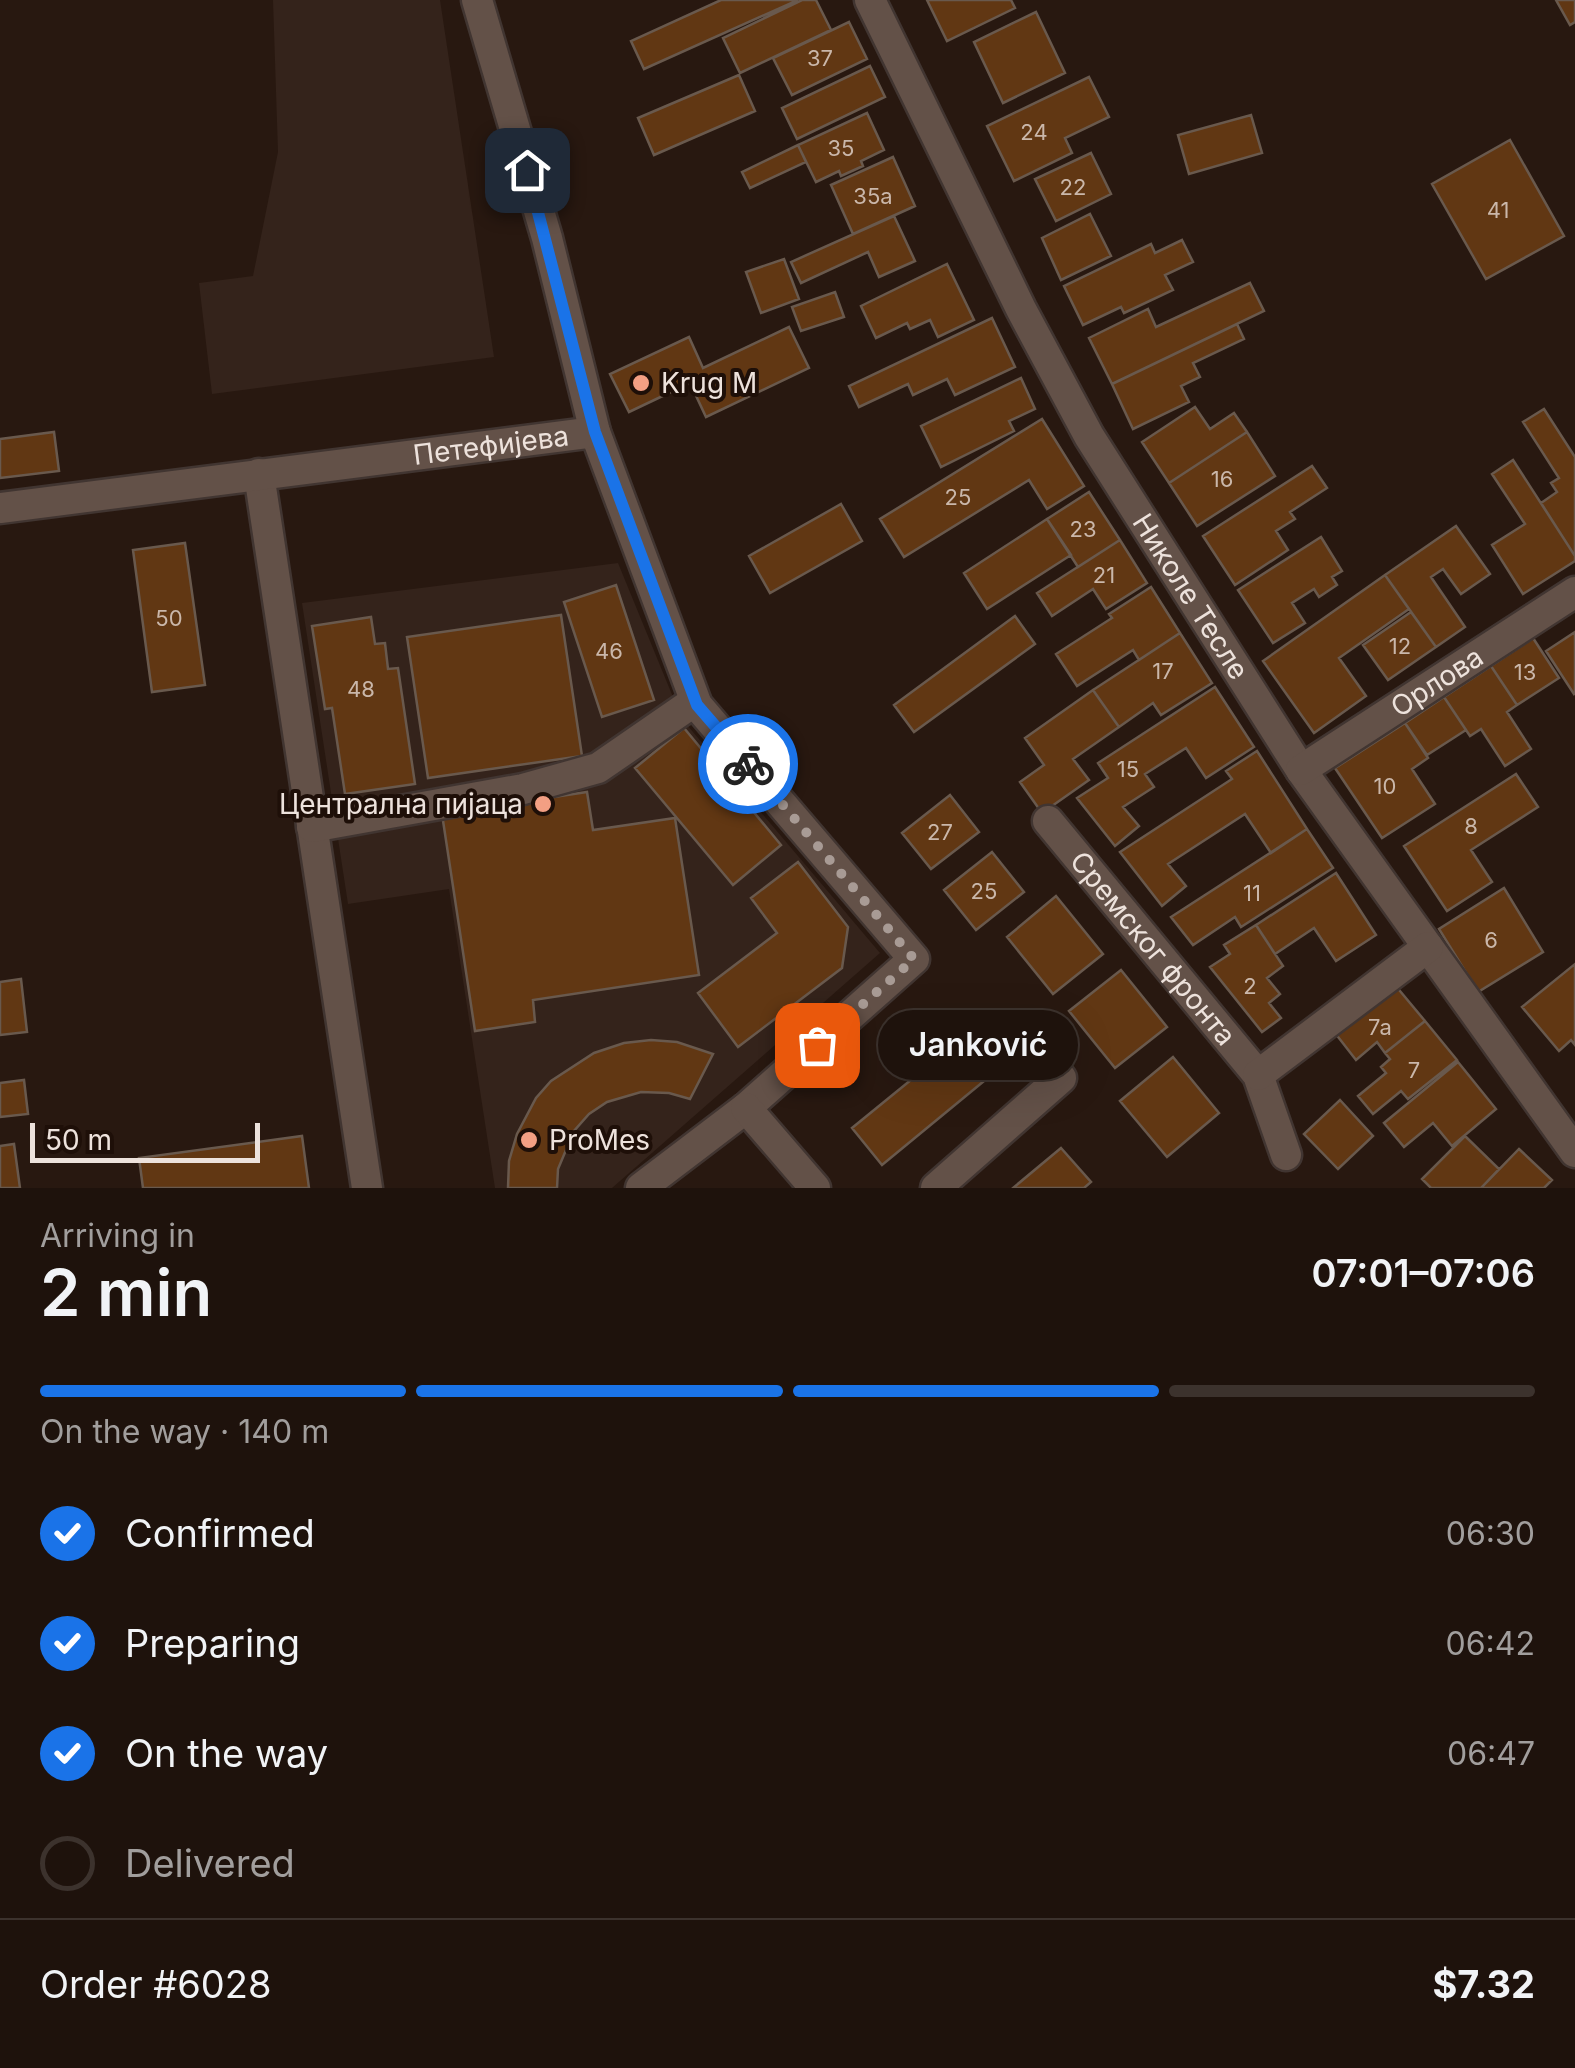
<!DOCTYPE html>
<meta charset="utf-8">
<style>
:root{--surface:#1e120c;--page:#2b201a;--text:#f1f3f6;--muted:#a19e9d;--line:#3c322d;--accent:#1a73e8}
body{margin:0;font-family:Inter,sans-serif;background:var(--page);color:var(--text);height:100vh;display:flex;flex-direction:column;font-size:38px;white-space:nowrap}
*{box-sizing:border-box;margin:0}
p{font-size:32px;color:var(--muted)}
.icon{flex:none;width:55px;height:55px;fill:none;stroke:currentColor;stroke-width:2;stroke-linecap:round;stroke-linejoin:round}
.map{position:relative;height:1188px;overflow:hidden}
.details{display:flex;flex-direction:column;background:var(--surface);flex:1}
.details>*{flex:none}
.scale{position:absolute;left:30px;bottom:25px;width:230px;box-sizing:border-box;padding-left:10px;border:5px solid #ede2dc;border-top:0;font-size:28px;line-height:35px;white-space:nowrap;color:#ede2dc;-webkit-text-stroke:8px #1e0f08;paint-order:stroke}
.pin{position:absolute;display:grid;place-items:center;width:85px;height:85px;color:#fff;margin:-42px;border-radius:20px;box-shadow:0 5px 15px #0006}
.courier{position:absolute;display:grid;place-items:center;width:100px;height:100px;margin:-50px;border:8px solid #1a73e8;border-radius:50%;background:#fff;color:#222;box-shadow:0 2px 12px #0007}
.bubble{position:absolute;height:70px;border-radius:35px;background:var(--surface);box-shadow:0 10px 40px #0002,0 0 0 2px var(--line);font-size:32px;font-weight:600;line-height:70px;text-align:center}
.summary em{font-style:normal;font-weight:600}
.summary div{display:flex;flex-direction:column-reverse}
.summary{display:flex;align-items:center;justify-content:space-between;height:170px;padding:0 40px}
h1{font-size:65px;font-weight:600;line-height:75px}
.bar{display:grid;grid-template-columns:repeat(4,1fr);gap:15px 10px;align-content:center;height:120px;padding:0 40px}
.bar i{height:12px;border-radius:8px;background:var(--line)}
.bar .active{background:var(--accent)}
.bar p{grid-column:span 4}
.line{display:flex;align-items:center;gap:25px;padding:0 40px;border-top:2px solid var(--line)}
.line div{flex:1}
ol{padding:0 40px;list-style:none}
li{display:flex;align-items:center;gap:30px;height:110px}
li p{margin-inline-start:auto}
li .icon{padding:10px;border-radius:50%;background:var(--accent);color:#fff;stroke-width:4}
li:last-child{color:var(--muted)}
li i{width:55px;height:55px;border:5px solid var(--line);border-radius:50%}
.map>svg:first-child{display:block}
</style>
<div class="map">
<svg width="1575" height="1188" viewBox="0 0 1575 1188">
<rect width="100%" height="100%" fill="#281810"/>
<path fill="#34231b" d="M273,0H440L494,357L212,394L199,283L253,276L278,152Z
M618,563L682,719L880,953L612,1188H495L449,889L348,904L302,603Z"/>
<path fill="#613713" stroke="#69594d" stroke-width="2.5" d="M721,0H798L644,69L631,41Z
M802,0H816L831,30L740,73L723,38Z
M927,0H1011L1015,8L947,41Z
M1556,0H1575V22L1570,25Z
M1036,12L1065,73L1003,103L974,42Z
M849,22L867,59L792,95L773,58Z
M870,66L885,97L797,139L782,108Z
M739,75L755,111L654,155L638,118Z
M1089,77L1109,117L1065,138L1072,153L1014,181L987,126Z
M867,113L884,150L861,161L863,166L841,176L839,171L816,182L798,145Z
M1251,115L1262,153L1189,174L1178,135Z
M1510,140L1564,236L1486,279L1432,184Z
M798,145L806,162L750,188L742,172Z
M1091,153L1111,194L1056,221L1035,179Z
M893,157L915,206L853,234L831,185Z
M1090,214L1111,256L1061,280L1042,238Z
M894,216L915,261L879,277L868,252L801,283L791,262Z
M1182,240L1193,262L1165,275L1173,290L1124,313L1121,307L1083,325L1064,286L1151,244L1155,253Z
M784,259L799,299L761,313L746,272Z
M947,264L974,320L938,337L930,320L910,329L907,323L876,338L861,306Z
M1250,283L1264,311L1112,384L1089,338L1148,309L1156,327Z
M835,292L844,317L801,331L792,307Z
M992,318L1015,367L955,395L947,379L913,395L908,384L859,407L849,386Z
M1237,324L1244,339L1193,363L1200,377L1181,386L1189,402L1133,429L1112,384Z
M789,327L809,368L706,417L690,383L629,412L610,374L689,337L703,368Z
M1021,378L1035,409L1009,421L1014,431L941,467L921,426Z
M1195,407L1210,429L1234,413L1247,432L1169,483L1142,442Z
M1544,409L1575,457V556L1541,503L1557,492L1551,483L1559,478L1523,422Z
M1042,419L1084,486L1047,509L1029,480L904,557L880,519Z
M54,432L59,471L0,478V439Z
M1247,432L1275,476L1197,526L1169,483Z
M1513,460L1575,556V561L1523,594L1492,545L1525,524L1492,474Z
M1312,466L1327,488L1290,512L1295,519L1276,531L1288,550L1235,585L1203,536Z
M1089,492L1120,540L1078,567L1047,519Z
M841,504L862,541L770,593L749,556Z
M1047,519L1071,555L987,609L964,573Z
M1456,526L1490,574L1461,594L1443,569L1431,577L1465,627L1436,647L1385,575Z
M1321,537L1342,571L1332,577L1337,585L1319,597L1314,589L1292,603L1305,623L1273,643L1238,590Z
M1120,540L1147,583L1106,609L1093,589L1052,616L1037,593Z
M185,543L205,685L152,692L133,550Z
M1385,575L1409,609L1339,658L1366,696L1314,733L1263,661Z
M616,585L654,700L602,717L564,602Z
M1151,587L1180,633L1139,660L1133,650L1077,686L1056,654L1112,618L1109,614Z
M1411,612L1436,647L1388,680L1363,645Z
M561,615L582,756L428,778L407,637Z
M1015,616L1035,644L914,732L894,705Z
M371,617L375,644L385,643L388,669L398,668L415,784L345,794L332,708L325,709L312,626Z
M1575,632V693L1574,694L1546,651Z
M1180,633L1212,683L1161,715L1153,703L1119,727L1093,690Z
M1533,638L1559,678L1517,705L1491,666Z
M1491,666L1517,705L1507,712L1531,749L1505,766L1481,729L1470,736L1444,697Z
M1215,687L1254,747L1206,778L1186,748L1145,774L1154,787L1123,807L1139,826L1115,846L1077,798L1108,778L1098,763Z
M1093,690L1119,727L1073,759L1089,780L1042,813L1020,782L1044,765L1025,738Z
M1444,697L1466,730L1427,755L1405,723Z
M1405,723L1428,758L1412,769L1435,804L1382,838L1335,768Z
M684,728L781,845L733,885L635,768Z
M1257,751L1307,829L1271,853L1245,814L1168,864L1186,886L1162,906L1120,852L1232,779L1226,771Z
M1516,774L1538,807L1471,850L1492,882L1447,911L1404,846Z
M587,792L593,830L675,818L699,975L533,1000L535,1022L475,1031L442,814Z
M950,795L979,832L931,869L902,833Z
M1307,829L1333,868L1241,927L1235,917L1193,945L1171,917Z
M992,852L1024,892L976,930L944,890Z
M798,862L848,927L842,968L738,1047L698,993L777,933L751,898Z
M1336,873L1376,935L1336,961L1314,928L1275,954L1256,925Z
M1504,888L1543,952L1478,992L1439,929Z
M1056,896L1103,954L1053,994L1007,937Z
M1256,925L1283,966L1267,978L1280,994L1269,1003L1281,1018L1262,1032L1210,967L1230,954L1224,945Z
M1575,964V1045L1571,1040L1559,1051L1522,1007Z
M1121,970L1167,1027L1115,1068L1069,1011Z
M21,979L27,1032L0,1035V982Z
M1395,985L1425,1021L1385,1053L1377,1042L1356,1060L1335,1033Z
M1425,1021L1457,1060L1408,1099L1401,1091L1373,1114L1358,1096L1386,1073L1381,1067L1390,1059L1385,1053Z
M971,1031L1001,1067L882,1165L852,1128Z
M651,1040L677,1042L713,1054L690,1099L669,1093L641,1092L607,1102L589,1114L574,1131L558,1169L557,1188H508L509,1161L517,1134L536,1098L551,1081L594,1053L624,1043Z
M1173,1057L1219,1113L1167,1157L1120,1101Z
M1458,1062L1496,1109L1452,1146L1433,1123L1404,1147L1384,1123Z
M24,1080L28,1114L0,1117V1083Z
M1340,1100L1373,1136L1338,1169L1304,1134Z
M302,1136L309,1188H143L139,1158Z
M1465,1136L1499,1169L1481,1188H1431L1422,1179Z
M14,1144L20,1188H0V1146Z
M1061,1148L1091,1182L1084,1188H1013Z
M1519,1149L1552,1180L1544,1188H1481Z"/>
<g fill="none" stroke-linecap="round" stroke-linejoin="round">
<g stroke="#413531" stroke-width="35">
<g id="minor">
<path d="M477,0L547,238L595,432L697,705L914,959L746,1108L641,1188"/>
<path id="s1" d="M870,0L1021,309L1089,436L1301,770L1575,1152"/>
<path d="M259,474L367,1188"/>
<path id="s2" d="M0,508L595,432"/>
<path id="s3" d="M1301,770L1575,592"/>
<path id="s4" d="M1048,821L1258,1075L1286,1155"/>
<path d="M312,827L523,789L598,768L695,701"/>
<path d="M1258,1075L1428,947"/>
<path d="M746,1108L815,1188"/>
<path d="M936,1188L1061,1078"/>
</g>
</g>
<use href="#minor" stroke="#635148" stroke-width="30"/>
</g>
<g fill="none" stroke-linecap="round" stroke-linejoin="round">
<path stroke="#a89b95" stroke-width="10" stroke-dasharray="0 18" d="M748,764L914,959L817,1045"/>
<path stroke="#1a73e8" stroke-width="12" d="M527,170L595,432L697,705L748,764"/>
</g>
<g fill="#f39f83" stroke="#1e0f08" stroke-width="4">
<circle cx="641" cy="383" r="10"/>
<circle cx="543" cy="804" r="10"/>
<circle cx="529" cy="1140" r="10"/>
</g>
<g text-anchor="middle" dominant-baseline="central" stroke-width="8" stroke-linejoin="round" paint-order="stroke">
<g font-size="22" fill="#cab7aa">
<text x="820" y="58">37</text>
<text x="1034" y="132">24</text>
<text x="841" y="148">35</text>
<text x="1073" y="187">22</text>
<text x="873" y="196">35a</text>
<text x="1498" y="210">41</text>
<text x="1222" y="479">16</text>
<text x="958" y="497">25</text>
<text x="1083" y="529">23</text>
<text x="1104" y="575">21</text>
<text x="169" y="618">50</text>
<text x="1400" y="646">12</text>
<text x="609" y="651">46</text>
<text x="1163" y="671">17</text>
<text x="1525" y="672">13</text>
<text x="361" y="689">48</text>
<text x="1128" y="769">15</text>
<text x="1385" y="786">10</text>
<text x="1471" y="826">8</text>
<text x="940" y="832">27</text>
<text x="984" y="891">25</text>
<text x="1252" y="893">11</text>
<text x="1491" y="940">6</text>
<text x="1250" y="986">2</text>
<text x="1380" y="1027">7a</text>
<text x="1414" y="1070">7</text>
</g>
<g font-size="28" fill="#ede2dc" stroke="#1e0f08" text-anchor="start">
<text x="661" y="383">Krug M</text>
<text x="523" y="804" text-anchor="end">Централна пијаца</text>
<text x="549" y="1140">ProMes</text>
</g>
<g font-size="28" fill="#ede2dc" stroke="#1e0f08">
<text stroke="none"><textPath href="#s2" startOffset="495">Петефијева</textPath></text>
<text stroke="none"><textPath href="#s1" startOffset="678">Николе Тесле</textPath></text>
<text stroke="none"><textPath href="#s3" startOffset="162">Орлова</textPath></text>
<text stroke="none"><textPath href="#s4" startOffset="165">Сремског фронта</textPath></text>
</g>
</g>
</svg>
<div class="scale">50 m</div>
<div class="pin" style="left:817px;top:1045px;background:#ea580c"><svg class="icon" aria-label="bag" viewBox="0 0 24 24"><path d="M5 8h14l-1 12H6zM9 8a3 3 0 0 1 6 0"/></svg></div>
<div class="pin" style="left:527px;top:170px;background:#1f2937"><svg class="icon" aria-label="home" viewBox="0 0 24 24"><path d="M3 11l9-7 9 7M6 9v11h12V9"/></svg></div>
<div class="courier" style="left:748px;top:764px"><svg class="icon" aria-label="bike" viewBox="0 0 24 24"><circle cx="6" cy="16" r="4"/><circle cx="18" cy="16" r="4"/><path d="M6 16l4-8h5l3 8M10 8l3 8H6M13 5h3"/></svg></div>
<div class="bubble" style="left:878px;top:1010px;width:200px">Janković</div>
</div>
<section class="details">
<div class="summary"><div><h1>2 min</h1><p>Arriving in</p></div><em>07:01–07:06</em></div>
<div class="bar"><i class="active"></i><i class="active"></i><i class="active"></i><i></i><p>On the way · 140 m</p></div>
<ol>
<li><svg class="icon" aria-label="check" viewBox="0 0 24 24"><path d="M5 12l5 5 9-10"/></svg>Confirmed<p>06:30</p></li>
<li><svg class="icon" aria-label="check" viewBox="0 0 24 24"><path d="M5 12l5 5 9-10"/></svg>Preparing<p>06:42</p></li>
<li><svg class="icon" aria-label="check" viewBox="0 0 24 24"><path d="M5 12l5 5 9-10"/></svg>On the way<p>06:47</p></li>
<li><i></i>Delivered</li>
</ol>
<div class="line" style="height:130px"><div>Order #6028</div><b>$7.32</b></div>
</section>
